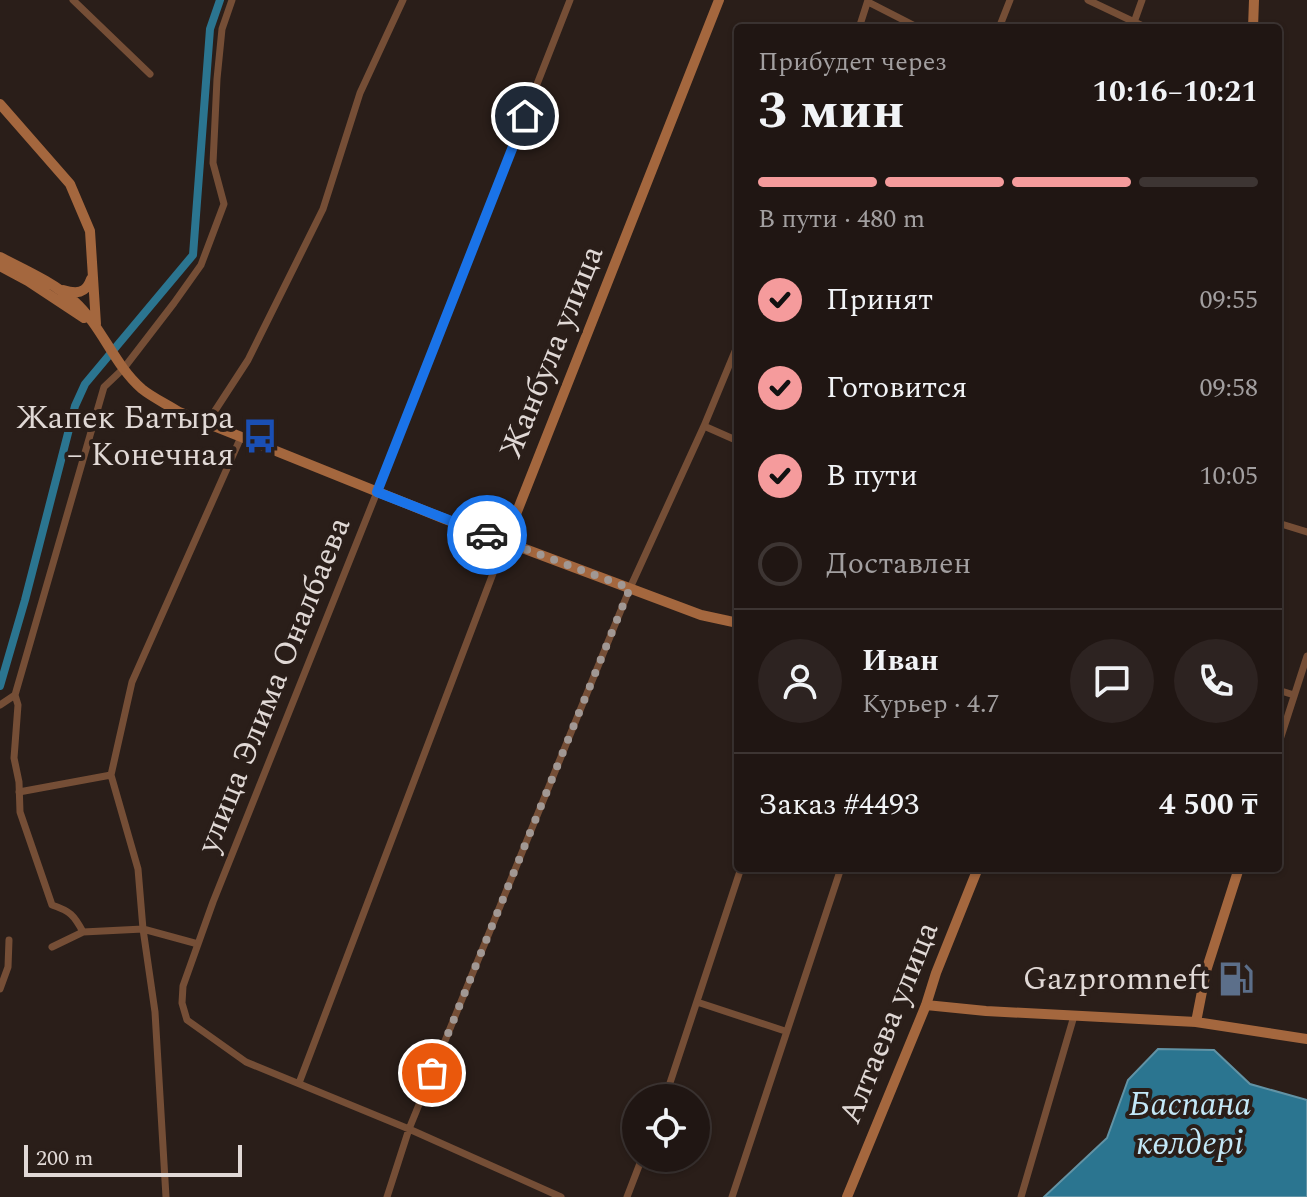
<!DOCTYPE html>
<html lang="ru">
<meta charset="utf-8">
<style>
:root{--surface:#201613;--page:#2d2321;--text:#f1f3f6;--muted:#a29fa0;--line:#3d3533;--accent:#f59b9c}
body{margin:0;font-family:Spectral,serif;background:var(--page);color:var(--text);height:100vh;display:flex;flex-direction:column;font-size:30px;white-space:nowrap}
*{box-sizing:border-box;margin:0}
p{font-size:26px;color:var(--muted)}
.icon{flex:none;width:44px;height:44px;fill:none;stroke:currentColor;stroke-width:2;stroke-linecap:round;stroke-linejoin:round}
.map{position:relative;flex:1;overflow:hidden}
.details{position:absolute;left:734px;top:24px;width:548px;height:848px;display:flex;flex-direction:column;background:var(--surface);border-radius:8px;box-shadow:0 2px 6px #0004,0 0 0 2px var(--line)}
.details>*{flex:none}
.fabs{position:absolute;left:622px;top:1084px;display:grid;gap:16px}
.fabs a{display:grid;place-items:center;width:88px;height:88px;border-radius:50%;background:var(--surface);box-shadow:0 2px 6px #0004,0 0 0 2px var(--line);font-size:40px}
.scale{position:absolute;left:24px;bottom:20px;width:218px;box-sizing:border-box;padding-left:8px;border:4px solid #e1d9d6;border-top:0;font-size:22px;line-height:28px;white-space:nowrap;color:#e1d9d6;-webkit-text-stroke:6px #2a1e19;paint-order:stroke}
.pin{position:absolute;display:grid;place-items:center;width:68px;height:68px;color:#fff;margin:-34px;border:4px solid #fff;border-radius:50%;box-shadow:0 2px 8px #0007}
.courier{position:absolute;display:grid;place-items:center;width:80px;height:80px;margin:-40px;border:6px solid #1a73e8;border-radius:50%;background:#fff;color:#222;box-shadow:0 2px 10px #0007}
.summary em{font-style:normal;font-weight:700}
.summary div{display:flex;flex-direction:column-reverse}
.summary{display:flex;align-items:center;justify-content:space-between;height:136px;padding:0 24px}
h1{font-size:52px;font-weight:700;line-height:60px}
.bar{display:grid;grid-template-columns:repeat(4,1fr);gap:12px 8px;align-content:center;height:96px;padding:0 24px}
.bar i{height:10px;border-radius:6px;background:var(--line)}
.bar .active{background:var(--accent)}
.bar p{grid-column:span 4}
.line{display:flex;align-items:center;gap:20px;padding:0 24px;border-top:2px solid var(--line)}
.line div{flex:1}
.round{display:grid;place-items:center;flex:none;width:84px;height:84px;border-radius:42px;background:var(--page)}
ol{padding:0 24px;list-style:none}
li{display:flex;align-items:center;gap:24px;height:88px}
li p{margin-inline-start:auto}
li .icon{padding:8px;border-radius:50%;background:var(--accent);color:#111;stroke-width:4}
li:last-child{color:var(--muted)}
li i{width:44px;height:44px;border:4px solid var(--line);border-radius:50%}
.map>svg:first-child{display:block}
</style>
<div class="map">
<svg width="1307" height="1197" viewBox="0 0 1307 1197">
<rect width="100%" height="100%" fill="#2a1e19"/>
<path fill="#2b7590" stroke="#6293a5" stroke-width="2" d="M1158,1049L1214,1050L1250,1084L1307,1100V1197H1044L1107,1138L1128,1080Z"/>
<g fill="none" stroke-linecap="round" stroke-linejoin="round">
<path stroke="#2b7590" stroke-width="8" d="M0,686L25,600L75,406L85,384L193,255L210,29L220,0"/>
<path stroke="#754e36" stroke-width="7" d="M73,0L150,74
M1088,0L1147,28
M868,2L919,28
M859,28L868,0
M999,28L1010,0
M1132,28L1142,0
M207,423L248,360L323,209L360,93L403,0
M704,426L738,441
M1278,523L1307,532
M1278,690L1294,695
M15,695L18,705L14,758L19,782L20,812L52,905C70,911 74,915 83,932
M0,705L15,695L104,387L124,368L174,303L201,265L224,204L213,163L217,79L222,29L232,0
M1278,746L1307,656
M19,792L111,775
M52,947L83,932L143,929L198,944
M0,989L8,967L9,940
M697,1002L785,1031
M299,1083L505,542
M665,1098L741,868
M166,1197L155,1012L143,929L138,869L111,775L132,682L241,437
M387,1197L409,1129L630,588L704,426L738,344
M561,1197L409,1129L246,1062L187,1020L182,1003L183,986L213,902L377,492L570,0
M627,1197L642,1158
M732,1197L841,868
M1021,1197L1074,1016"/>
<path stroke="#a4673e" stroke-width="10" d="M1253,28L1254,0
M0,104L70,184L90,231L96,324
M0,257C25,270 53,282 74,301C102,326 114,365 142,389C153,398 167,404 179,412L445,519L701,615L738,623
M0,266L28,281L84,318
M63,290C76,294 86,294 91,279
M505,542L719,0
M926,1005L986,1011L1196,1022L1307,1039
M1196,1022L1206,971L1239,868
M847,1197L926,1005L936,973L978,868"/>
</g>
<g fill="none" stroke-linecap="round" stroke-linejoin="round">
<path stroke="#a19894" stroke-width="8" stroke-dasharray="0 14.4" d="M432,1073L630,588L487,535"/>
<path stroke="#1a73e8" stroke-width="10" d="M487,535L377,492L525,116"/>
</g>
<defs>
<g id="bus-bare" transform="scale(2.76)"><path d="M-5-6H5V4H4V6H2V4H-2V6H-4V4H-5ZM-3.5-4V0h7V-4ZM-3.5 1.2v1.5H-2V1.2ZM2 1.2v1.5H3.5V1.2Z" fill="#1a4fb4" stroke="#2a1e19" stroke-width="2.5" paint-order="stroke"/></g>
<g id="fuel-bare" transform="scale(2.76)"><path d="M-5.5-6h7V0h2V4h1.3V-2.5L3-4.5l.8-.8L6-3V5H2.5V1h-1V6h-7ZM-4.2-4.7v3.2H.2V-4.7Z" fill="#5c6f8a" stroke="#2a1e19" stroke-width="2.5" paint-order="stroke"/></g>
</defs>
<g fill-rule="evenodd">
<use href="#bus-bare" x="260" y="436"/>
<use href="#fuel-bare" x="1236" y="979"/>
</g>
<g text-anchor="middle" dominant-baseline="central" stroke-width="8" stroke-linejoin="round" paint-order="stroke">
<g font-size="32" fill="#e1d9d6" stroke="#2a1e19">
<text transform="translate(552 352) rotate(-68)">Жанбула улица</text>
<text transform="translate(274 685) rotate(-68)">улица Элима Оналбаева</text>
<text transform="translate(889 1023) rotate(-68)">Алтаева улица</text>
</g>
<g font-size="32" fill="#e1d9d6" stroke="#2a1e19" text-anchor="end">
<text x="234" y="418">Жапек Батыра<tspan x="234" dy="37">– Конечная</tspan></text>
<text x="1210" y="979">Gazpromneft</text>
</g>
<g font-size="34" font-style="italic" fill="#c3e8f8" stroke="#2a1e19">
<text x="1190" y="1105">Баспана<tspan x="1190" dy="39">көлдері</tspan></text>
</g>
</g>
</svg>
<div class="fabs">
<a><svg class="icon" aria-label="locate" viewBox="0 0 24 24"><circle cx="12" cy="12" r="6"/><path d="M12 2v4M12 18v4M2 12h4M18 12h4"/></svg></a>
</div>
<div class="scale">200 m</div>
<div class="pin" style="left:432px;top:1073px;background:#ea580c"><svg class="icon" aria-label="bag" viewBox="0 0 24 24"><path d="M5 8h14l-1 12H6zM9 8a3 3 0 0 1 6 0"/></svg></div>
<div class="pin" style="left:525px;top:116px;background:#1f2937"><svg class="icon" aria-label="home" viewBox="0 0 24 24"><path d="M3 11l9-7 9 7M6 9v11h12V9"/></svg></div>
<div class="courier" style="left:487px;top:535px"><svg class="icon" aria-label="car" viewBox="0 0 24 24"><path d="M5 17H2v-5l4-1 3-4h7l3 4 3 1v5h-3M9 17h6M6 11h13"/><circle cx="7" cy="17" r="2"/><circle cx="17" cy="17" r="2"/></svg></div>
<section class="details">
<div class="summary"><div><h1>3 мин</h1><p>Прибудет через</p></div><em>10:16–10:21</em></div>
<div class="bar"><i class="active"></i><i class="active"></i><i class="active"></i><i></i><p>В пути · 480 m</p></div>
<ol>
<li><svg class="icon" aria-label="check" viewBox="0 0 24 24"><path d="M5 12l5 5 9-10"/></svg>Принят<p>09:55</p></li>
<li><svg class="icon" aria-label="check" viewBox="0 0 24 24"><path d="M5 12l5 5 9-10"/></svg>Готовится<p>09:58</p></li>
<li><svg class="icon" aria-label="check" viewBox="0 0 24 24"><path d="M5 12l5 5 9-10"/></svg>В пути<p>10:05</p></li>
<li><i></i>Доставлен</li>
</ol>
<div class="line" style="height:144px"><a class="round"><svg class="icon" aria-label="person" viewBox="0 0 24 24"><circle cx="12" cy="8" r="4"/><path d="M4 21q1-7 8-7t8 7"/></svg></a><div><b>Иван</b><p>Курьер · 4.7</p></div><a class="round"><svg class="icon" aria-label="chat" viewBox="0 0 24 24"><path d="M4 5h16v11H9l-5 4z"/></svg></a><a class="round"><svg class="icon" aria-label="phone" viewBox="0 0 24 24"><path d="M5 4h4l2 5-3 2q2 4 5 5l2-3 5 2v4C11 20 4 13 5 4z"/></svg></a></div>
<div class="line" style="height:104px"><div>Заказ #4493</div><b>4 500 ₸</b></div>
</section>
</div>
